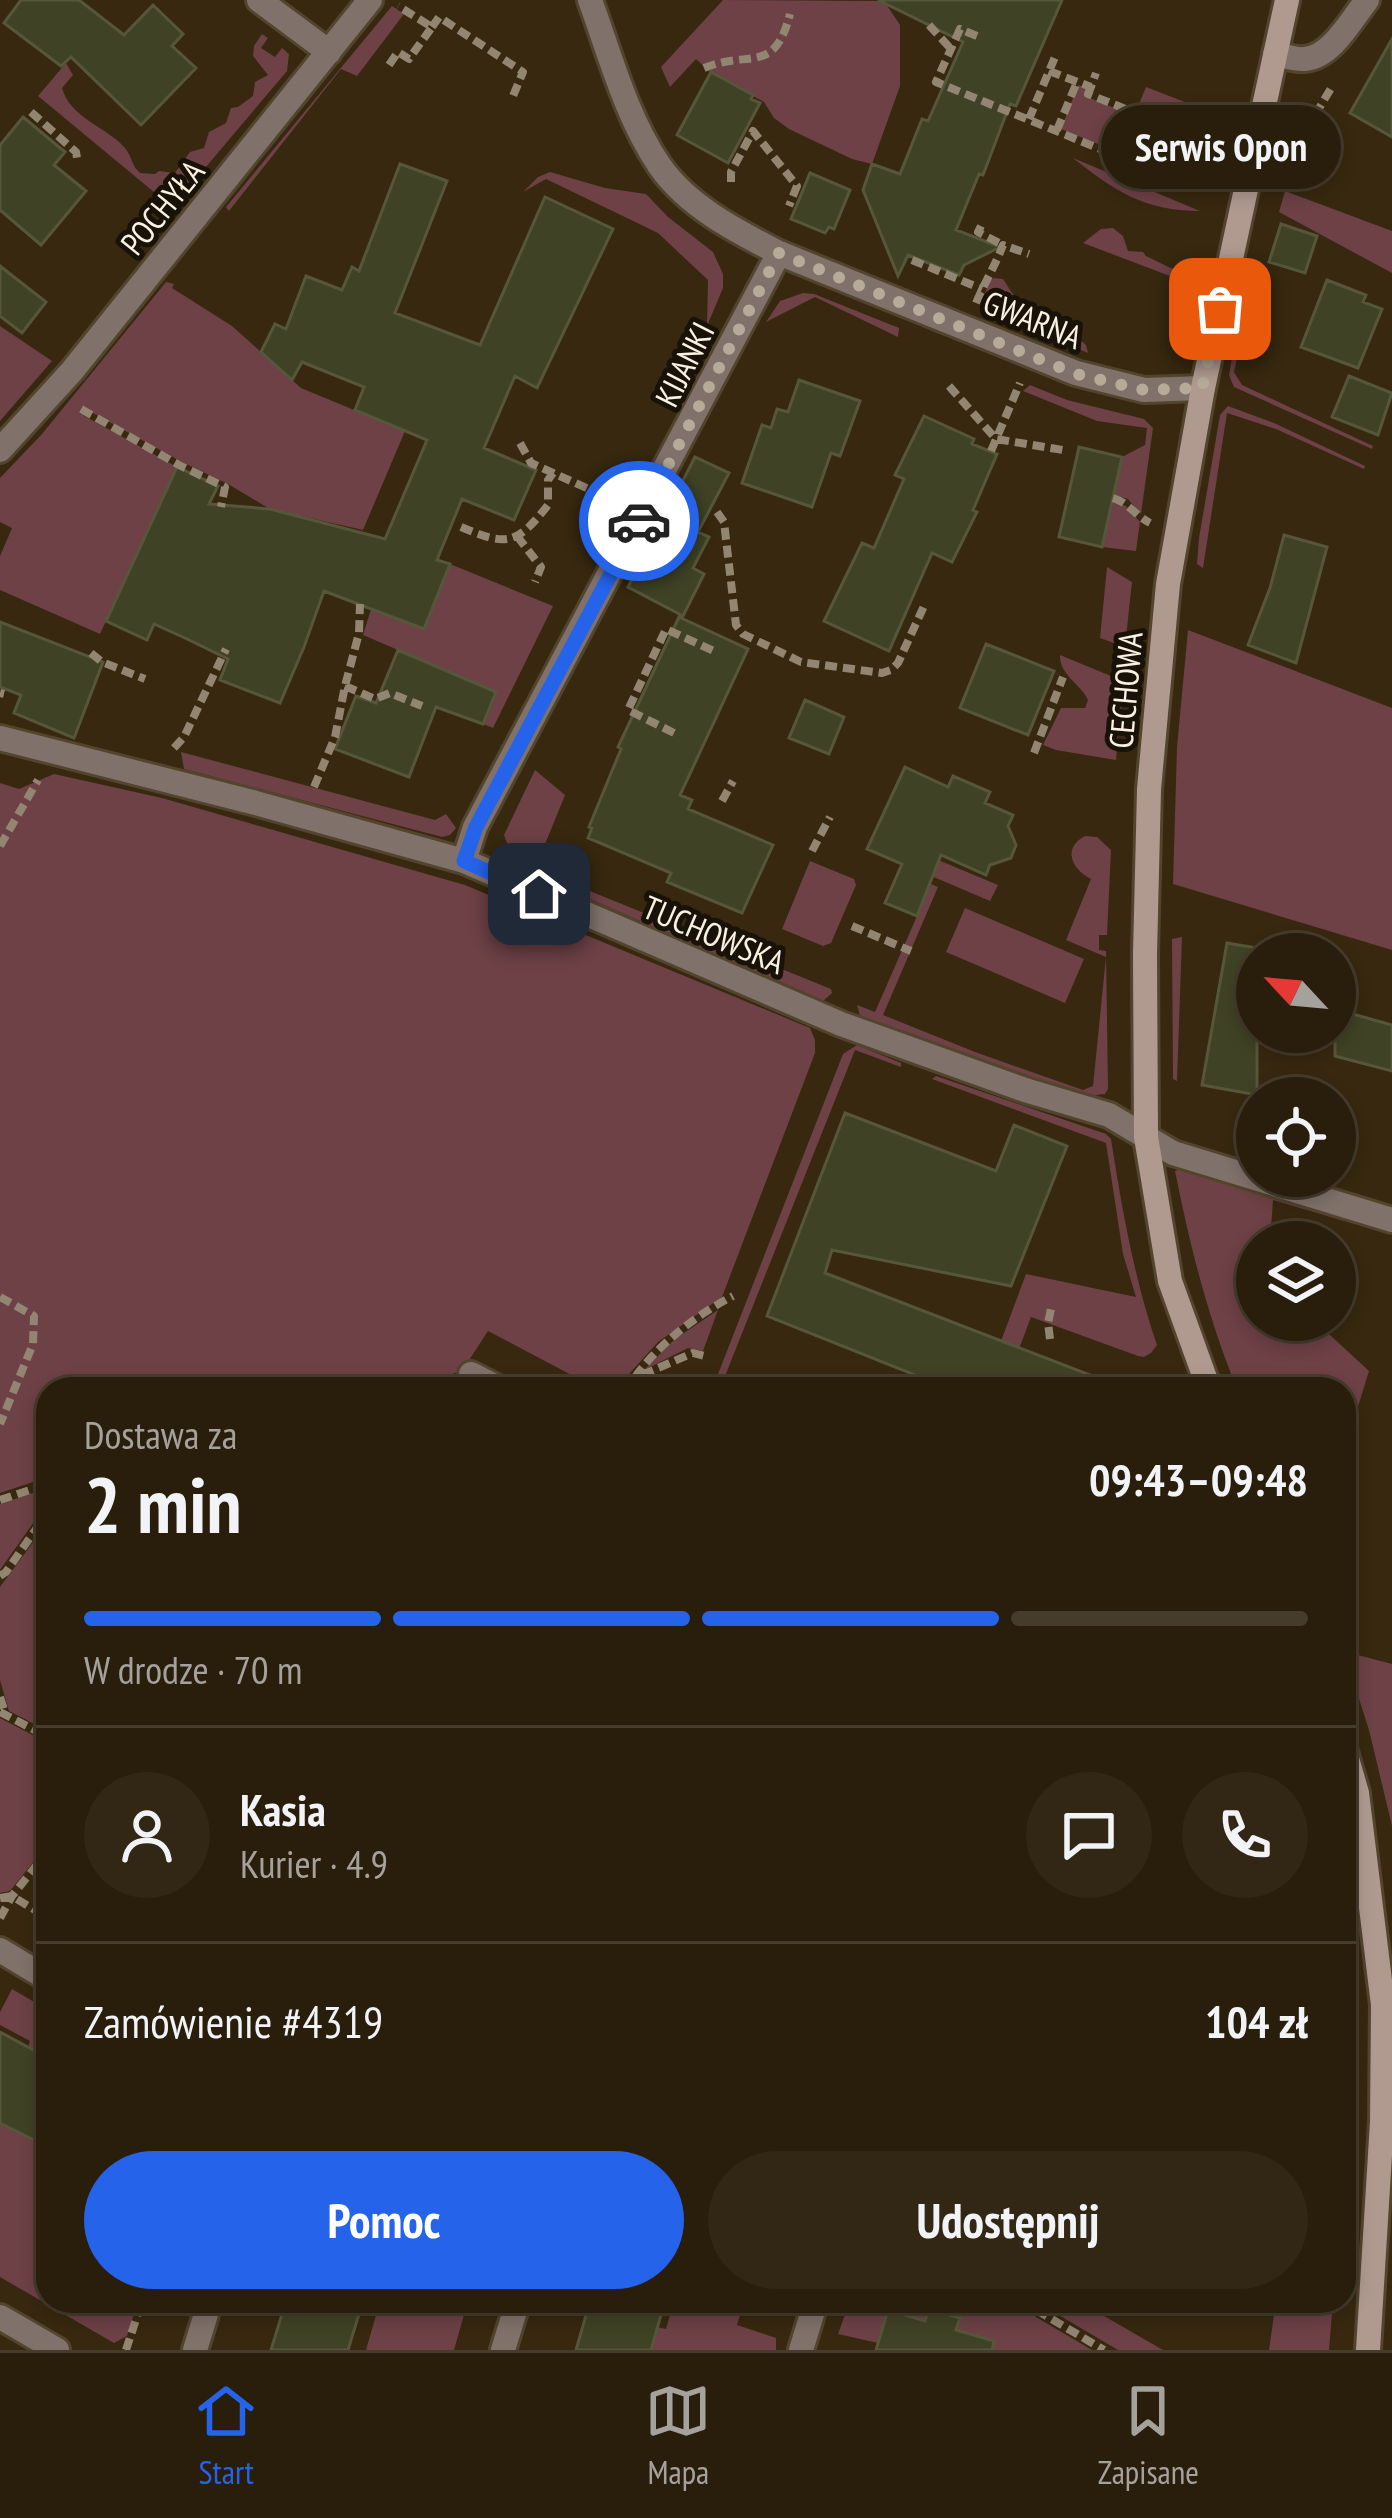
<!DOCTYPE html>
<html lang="pl">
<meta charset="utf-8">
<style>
:root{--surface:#291e0b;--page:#312714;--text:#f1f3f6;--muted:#a5a29d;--line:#453c2c;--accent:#2563eb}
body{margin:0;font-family:"PT Sans Narrow",sans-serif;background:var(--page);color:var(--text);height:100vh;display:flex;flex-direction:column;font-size:45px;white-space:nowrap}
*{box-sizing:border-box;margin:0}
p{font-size:39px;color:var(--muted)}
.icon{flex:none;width:66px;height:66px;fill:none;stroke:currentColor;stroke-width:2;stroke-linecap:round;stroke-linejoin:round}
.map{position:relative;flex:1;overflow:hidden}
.side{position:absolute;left:36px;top:1377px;width:1320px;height:936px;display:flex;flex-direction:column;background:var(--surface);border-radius:36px;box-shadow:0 6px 18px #0003,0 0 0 3px var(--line)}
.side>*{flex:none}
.needle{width:78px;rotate:296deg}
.controls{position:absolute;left:1236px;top:933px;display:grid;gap:24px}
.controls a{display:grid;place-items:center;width:120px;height:120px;border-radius:50%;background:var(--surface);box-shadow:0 6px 18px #0003,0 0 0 3px var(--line);font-size:60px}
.pin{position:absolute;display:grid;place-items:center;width:102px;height:102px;color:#fff;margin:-51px;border-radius:24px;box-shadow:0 6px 18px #0006}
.courier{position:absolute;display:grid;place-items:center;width:120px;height:120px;margin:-60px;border:9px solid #2563eb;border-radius:50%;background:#fff;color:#222;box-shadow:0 3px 15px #0007}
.bubble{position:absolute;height:84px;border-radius:42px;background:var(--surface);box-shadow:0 6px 18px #0003,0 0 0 3px var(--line);font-size:39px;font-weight:600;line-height:84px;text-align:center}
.summary em{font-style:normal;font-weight:600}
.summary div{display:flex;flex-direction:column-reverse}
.summary{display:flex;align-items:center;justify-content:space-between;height:204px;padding:0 48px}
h1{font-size:78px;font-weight:600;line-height:90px}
.bar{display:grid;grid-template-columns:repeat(4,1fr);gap:18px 12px;align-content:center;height:144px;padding:0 48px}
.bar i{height:15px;border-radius:9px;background:var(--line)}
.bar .active{background:var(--accent)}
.bar p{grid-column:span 4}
.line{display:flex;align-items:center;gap:30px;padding:0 48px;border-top:3px solid var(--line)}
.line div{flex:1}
.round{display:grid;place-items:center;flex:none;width:126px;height:126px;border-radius:63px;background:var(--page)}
.action{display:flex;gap:24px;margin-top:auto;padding:24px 48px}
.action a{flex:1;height:138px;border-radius:72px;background:var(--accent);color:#fff;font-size:48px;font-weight:600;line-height:138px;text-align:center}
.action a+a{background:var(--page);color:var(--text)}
.dock{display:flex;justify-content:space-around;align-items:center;height:168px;border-top:3px solid var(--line);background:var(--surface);font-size:33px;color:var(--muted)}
.dock a{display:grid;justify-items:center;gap:6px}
.dock .active{color:var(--accent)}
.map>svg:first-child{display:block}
</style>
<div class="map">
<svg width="1392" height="2350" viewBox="0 0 1392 2350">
<rect width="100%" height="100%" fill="#37280f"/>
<path fill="#6d4146" d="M723,0L884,1L900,25V86L872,164L852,159L789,129L774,118L764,102L711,73L696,59L670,87L661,67Z
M392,6L404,14L357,76L341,69L229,211L226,207Z
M262,34L268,38L261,48L275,57L282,48L289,54L287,71L172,207L38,96L66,63L73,75L62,88C70,118 107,127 125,148C133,158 131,165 140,173L155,174L159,171L175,173L190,152L204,148L209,132L226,123L231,108L238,107L253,96L255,82L268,75L253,56L254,46Z
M1078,85L1087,88L1085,96L1129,114L1113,150L1061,129Z
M1146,87L1203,109L1190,163L1121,147Z
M1073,158L1200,211C1144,211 1115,191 1073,158Z
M550,172L605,188L646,194L668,217L713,252L723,274V288L707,326L708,280L658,233L546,179L523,192L538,177Z
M1285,191L1392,231V273L1279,212Z
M1113,228L1123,236L1128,251L1143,252L1146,256L1185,275L1183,281L1083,243L1101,229Z
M994,278L1003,279L1016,299L1041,310L1055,323L1071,332L1086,345L1088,353L980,307L990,280Z
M166,282L174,284L172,288L232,326L301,388L405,431L363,530L270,509L228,484L180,461L82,407L79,413L177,467L100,634L0,590V556L12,528L0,522V478L42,434Z
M803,293L814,294L899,328L898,337L815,297L766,322L780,301Z
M0,326L52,361L0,421Z
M1236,334L1242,336L1234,372L1242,385L1373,446L1372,449L1234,387L1229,375Z
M1030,385L1067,400L1144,419L1153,428L1141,514L1128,499L1114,495L1122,457L1145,445L1147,428L1097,421L1023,391Z
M1228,406L1274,423L1365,466L1364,469L1276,429L1227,413L1203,568L1197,564L1199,538L1220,415Z
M1112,501L1126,506L1140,522L1136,551L1102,547Z
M450,564L553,606L493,728L483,724L496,692L363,635L371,609L424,629Z
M1107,567L1132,582L1125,647L1100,638Z
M1188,630L1392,708V950L1173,884L1177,747Z
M1060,655L1123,681L1116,760L1056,750L1043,745L1061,708H1085L1088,700C1081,684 1059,675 1060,655Z
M181,752L435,820L446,814L456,828L450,835L442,837L184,769Z
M535,770L565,795L535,869L512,856L504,835Z
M54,774L162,798L465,885L810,1028L815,1040V1053L722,1297L658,1342L629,1374L596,1388L488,1331L462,1371L402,1389H48V1477L0,1493V783L19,789Z
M1085,836L1097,837L1111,850L1107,935H1099V950L1106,951L1108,1089L1105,1094L1086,1096L860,1016L857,1005L875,1012L931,884L938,887L883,1015L975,1052L1083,1090L1093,1086L1106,957L1066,940L1091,879C1073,870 1061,849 1085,836Z
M888,839L998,885L990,901L882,855Z
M810,861L854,879L856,885L831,943L823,946L782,929Z
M570,883L831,989L832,993L823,1001L567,889L565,885Z
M965,908L1084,959L1065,1003L946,952Z
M1182,937L1177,1081L1173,1079L1172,939Z
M857,1045L901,1063V1067L855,1050L725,1376L718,1374L843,1054Z
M936,1076L1106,1134L1111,1139C1122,1209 1134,1278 1157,1345L1151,1353L1144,1357L1138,1356L1031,1317L1004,1389H983L1026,1274L1136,1297L1123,1254L1106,1143L932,1079Z
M1183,1168L1348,1216V1222L1273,1200L1270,1242H1257V1320L1317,1323L1369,1371L1352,1426L1344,1424V1389H1237C1207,1314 1191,1250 1175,1171Z
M718,1310L703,1351L688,1348L644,1370L675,1339Z
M48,1488V1502L0,1570V1504Z
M48,1522V1731L9,1711L0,1680V1587Z
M1344,1637L1350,1653L1392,1664V1826L1369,1730L1344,1652Z
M0,1718L48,1743V1844L10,1891L0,1893Z
M12,1989L48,2010V2058L28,2047L30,2041L0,2025V2012Z
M0,2123L48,2147V2301H138L127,2336L114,2343L0,2277Z
M380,2301H468L454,2350H366Z
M674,2301H744L737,2325L776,2338V2350H651L657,2327L666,2329Z
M850,2301H1009L1092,2350H951L960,2318L930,2309L925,2321L888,2310L878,2343L838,2334Z
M1035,2301H1078L1163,2350H1118Z
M1276,2301H1333L1329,2350H1269Z"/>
<path fill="#404225" stroke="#56573a" stroke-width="3" d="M21,0H79L124,35L153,5L183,34L172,46L196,68L141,125L71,57L61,66L4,23Z
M878,0H1062L1016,106L1010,104L983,175L979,174L956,230L1000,247L964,265L959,275L908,255L898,276L863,190L872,164L900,174L922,119L928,121L963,42Z
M1392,39V137L1350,113Z
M711,72L753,95L751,99L760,103L728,163L677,135Z
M23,117L65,152L54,165L86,191L41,245L0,210V145Z
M400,164L447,181L395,313L480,345L545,197L613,229L537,388L515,376L484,448L536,470L514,520L462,499L437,560L450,564L424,629L324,591L304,647L280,703L220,680L228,659L187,639L154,624L147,640L106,621L177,467L218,486L209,504L270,509L385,539L427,440L355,410L364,387L302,362L292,380L261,352L275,324L286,329L306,276L342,290L352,267L359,271Z
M810,173L850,190L834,229L829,227L825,233L791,219Z
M1281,224L1317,236L1305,273L1269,262Z
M0,266L46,302L22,333L0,316Z
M1327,280L1366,295L1363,302L1382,309L1358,368L1301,347Z
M1349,376L1392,393L1378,435L1332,417Z
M799,380L860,401L840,456L831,453L812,507L742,483L762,425L771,428L777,409L788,412Z
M924,416L974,439L972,444L997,454L973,510L977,512L952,562L932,553L889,651L824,621L862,543L874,548L904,479L895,475Z
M1079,447L1122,457L1102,547L1059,537Z
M695,457L729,473L698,532L709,537L693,568L704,574L683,616L628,587Z
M1284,535L1327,547L1296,663L1248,645L1270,588Z
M679,617L748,649L680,795L692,800L688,809L773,845L742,913L667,882L671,873L588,838L592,828L589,827L621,749L618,747Z
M0,622L103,662L74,738L14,713L21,695L0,687Z
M986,644L1054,671L1028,735L960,708Z
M398,650L496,692L483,724L436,707L409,777L335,749L356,696L376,703Z
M805,700L844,717L829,754L789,738Z
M905,767L948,787L953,776L990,792L985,803L1013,815L1008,826L1016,845L1011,858L990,865L986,875L941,855L917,916L885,903L902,864L867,849Z
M1227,943L1257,948V1095L1202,1085Z
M1335,1009L1392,1025V1071L1335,1056Z
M845,1113L996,1171L1014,1125L1067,1146L1011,1286L832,1250L825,1273L1116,1385L1115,1389H1018L985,1376L981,1389H950L767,1316Z
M0,2032L48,2058V2147L0,2123Z
M286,2301H356L352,2311L359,2314L348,2350H271Z
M590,2301H665L651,2350H576Z
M929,2309L960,2318L956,2330L994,2341L992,2350H876L888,2310L925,2321Z"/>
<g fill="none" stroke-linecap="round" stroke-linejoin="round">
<g stroke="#52442d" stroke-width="30">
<path id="street" d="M259,0L329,52
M590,0C610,55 626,116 659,165C687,206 736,231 779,253L1076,373L1144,390L1203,388
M1275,54C1284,56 1296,60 1304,59C1331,58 1352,19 1367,0
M0,450L72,371L370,0
M0,738L256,803L464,861L841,1024L1025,1090L1109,1115L1173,1153L1392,1220
M464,861L475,827L779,253
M471,1374L500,1389
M0,1950L48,1979
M0,2317L57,2350
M195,2350L210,2301
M503,2350L518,2301
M801,2350L816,2301"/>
</g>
<g stroke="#52442d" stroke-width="30">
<path id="secondary" d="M1209,1389L1170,1281L1146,1137L1145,954L1149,789L1168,584L1203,388L1287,0
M1344,1748L1357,1793L1383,2005L1382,2122L1368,2350"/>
</g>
<path stroke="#928571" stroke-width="8" stroke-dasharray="12 6" stroke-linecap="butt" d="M929,25L951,49
M432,27L439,17L523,72L513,96
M977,36L960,29L936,82L1115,155L1117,150L1217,172
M389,65L398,52L409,59L432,27L398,6
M704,68C750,49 774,76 790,14
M1049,71L1091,87L1096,73
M1091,87L1088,94L1133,112L1117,150
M31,112L76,152L77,158
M1315,115L1333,85
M1029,119L1055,57
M1057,130L1077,82
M1192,166L1205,113
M731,182V172L753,131L797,186L789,206
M981,226L978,232L1003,245
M912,260L982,289
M976,303C985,282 995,266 1003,245L1029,254
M949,386L996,439L1063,450
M81,409L179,465L225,487L221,507
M520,443L531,463L613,500
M991,451L1020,383
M1113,498C1129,503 1136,516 1150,523
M717,512L724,522L736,625L743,634L801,662L882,673L891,670L898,663L924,606
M461,527C506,546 516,546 548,505V480L553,473
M517,536L541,567L535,582
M91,653L102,662L145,679
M345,686L375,699L390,693L422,706
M0,693L4,694
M674,733L628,710L666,629L714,651
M174,748L184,737L226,649
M1034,753L1063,677
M314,787L335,737L345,686L359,633L360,604
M722,801L733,781
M0,846L38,780
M812,851L830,817
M852,926L911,951
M0,1297L34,1316L33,1344L0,1424
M1050,1339L1048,1323L1051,1309
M635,1377C659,1344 696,1315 733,1296
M419,1389L441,1383
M609,1389L693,1353L708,1357
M0,1500L48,1484
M0,1576L6,1572L48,1512
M0,1697L5,1713
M0,1712L48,1737
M0,1898L12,1896L48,1918
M0,1918L12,1896L48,1851
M1021,2301L1104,2350
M126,2350L142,2301"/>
<use href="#street" stroke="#80726b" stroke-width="24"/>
<use href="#secondary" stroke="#b09a90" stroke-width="24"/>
</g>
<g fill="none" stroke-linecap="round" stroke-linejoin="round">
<path stroke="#b6ab98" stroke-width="12" stroke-dasharray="0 21.6" d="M639,521L779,253L1076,374L1144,390L1202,388L1220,309"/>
<path stroke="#2563eb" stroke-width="15" d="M539,894L464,861L476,827L639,521"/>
</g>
<g text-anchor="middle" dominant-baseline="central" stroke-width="10" stroke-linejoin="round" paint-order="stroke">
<g font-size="33" fill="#fbf1e2" stroke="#191208">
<text transform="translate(162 207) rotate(-51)">POCHYŁA</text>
<text transform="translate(1033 319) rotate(22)">GWARNA</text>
<text transform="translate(684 364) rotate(-63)">KIJANKI</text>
<text transform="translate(1125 690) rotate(-85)">CECHOWA</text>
<text transform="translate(714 934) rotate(23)">TUCHOWSKA</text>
</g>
</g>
</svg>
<div class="controls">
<a><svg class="needle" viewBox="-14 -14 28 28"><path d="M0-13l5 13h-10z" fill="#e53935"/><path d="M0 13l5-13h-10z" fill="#a5a29d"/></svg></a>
<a><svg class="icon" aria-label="locate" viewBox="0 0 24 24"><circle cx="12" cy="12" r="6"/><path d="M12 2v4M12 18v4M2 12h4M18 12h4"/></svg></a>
<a><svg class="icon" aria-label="layers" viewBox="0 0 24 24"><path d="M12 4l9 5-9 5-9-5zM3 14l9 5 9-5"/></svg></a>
</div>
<div class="pin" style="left:1220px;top:309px;background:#ea580c"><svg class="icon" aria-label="bag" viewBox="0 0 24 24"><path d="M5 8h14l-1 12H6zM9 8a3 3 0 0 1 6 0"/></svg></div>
<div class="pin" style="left:539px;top:894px;background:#1f2937"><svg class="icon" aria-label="home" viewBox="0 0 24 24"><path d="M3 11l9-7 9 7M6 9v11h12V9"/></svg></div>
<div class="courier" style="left:639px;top:521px"><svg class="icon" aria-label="car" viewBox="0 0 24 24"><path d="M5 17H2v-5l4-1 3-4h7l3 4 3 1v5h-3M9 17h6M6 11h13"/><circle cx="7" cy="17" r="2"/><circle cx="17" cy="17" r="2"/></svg></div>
<div class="bubble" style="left:1101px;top:105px;width:240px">Serwis Opon</div>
<section class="side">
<div class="summary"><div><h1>2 min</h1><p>Dostawa za</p></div><em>09:43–09:48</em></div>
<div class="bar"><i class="active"></i><i class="active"></i><i class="active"></i><i></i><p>W drodze · 70 m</p></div>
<div class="line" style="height:216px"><a class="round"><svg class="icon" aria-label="person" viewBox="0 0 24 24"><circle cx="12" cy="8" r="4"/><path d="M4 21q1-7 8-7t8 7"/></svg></a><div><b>Kasia</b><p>Kurier · 4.9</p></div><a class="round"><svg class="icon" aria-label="chat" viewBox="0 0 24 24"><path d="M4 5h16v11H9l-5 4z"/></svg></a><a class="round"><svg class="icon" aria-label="phone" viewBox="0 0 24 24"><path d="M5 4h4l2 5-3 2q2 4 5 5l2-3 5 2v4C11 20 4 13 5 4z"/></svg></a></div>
<div class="line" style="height:156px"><div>Zamówienie #4319</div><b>104 zł</b></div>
<div class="action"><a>Pomoc</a><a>Udostępnij</a></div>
</section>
</div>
<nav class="dock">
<a class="active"><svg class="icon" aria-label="home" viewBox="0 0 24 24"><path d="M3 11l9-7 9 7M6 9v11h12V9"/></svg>Start</a>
<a><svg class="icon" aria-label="map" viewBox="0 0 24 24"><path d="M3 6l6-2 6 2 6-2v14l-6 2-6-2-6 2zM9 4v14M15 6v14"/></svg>Mapa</a>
<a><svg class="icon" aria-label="saved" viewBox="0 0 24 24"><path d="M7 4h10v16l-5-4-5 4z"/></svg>Zapisane</a>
</nav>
